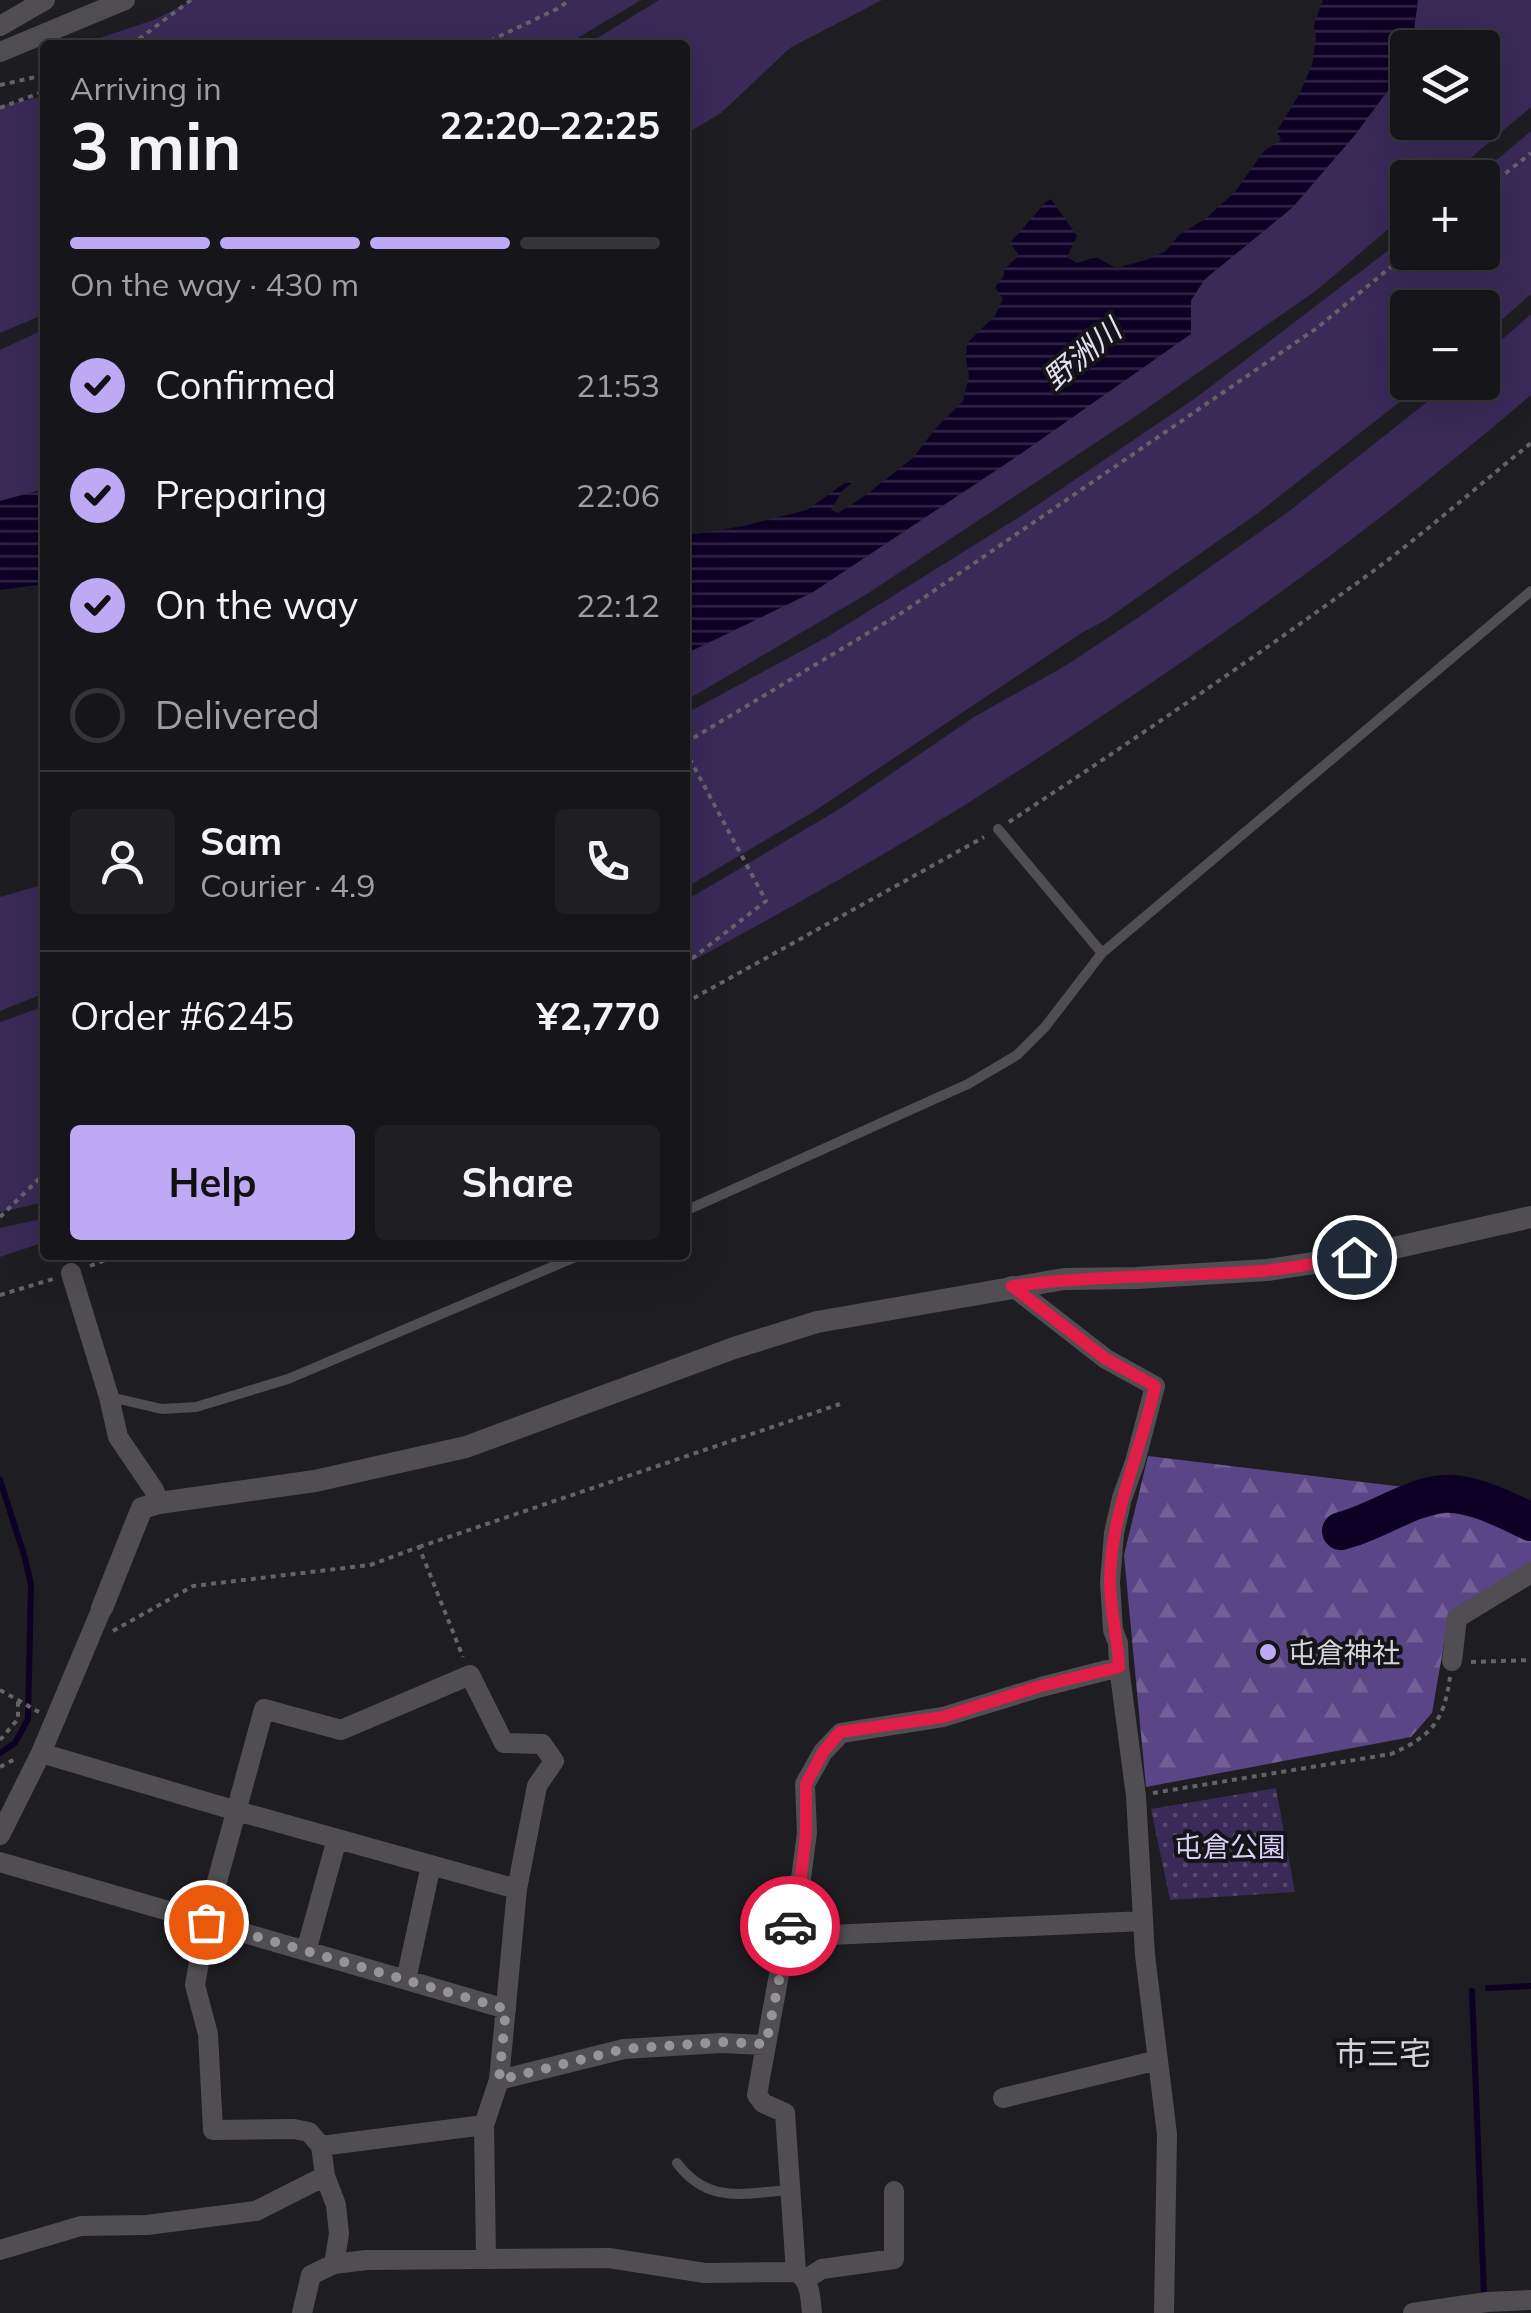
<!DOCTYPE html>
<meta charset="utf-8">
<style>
:root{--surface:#16161a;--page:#1f1f23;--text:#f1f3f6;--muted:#9e9fa2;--line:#353539;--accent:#bea9f4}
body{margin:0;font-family:Mulish,"Noto Sans JP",sans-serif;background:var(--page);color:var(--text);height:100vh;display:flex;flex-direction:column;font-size:38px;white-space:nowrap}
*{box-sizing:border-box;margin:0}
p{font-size:32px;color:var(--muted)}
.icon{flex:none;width:55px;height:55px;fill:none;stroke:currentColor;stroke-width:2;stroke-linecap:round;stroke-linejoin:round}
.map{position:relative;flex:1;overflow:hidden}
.drawer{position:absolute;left:40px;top:40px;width:650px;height:1220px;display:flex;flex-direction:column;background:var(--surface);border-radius:10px;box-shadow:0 10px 40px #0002,0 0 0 2px var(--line)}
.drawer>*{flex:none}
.tools{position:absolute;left:1390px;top:30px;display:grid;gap:20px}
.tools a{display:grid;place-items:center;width:110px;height:110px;border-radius:10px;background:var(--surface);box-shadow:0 10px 40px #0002,0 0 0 2px var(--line);font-size:50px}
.pin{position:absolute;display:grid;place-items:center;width:85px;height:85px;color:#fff;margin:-42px;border:5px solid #fff;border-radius:50%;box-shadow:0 2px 10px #0007}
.courier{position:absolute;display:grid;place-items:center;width:100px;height:100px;margin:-50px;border:8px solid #e11d48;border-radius:50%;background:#fff;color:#222;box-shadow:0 2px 12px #0007}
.head em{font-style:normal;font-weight:700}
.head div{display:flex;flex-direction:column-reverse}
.head{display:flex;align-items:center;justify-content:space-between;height:170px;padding:0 30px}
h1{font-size:65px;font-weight:700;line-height:75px}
.bar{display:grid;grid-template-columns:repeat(4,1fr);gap:15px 10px;align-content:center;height:120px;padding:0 30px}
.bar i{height:12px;border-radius:8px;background:var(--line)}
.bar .active{background:var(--accent)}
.bar p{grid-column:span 4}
.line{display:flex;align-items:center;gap:25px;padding:0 30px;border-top:2px solid var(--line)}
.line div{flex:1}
.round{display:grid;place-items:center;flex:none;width:105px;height:105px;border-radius:10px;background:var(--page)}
ol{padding:0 30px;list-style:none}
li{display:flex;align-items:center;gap:30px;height:110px}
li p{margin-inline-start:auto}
li .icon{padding:10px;border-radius:50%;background:var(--accent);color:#111;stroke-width:4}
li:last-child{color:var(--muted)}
li i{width:55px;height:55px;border:5px solid var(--line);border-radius:50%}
.button{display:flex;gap:20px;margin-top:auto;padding:20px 30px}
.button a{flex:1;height:115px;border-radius:10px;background:var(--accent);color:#111;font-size:40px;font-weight:700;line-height:115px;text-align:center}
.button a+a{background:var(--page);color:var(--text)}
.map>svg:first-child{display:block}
</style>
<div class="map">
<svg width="1531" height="2313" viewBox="0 0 1531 2313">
<defs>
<pattern id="forest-firs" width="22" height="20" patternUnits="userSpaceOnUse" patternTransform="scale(2.5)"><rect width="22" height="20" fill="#5a4586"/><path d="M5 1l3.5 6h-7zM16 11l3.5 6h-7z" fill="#715f96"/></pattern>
<pattern id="park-dots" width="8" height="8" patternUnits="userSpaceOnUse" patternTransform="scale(2.5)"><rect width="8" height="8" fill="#392a58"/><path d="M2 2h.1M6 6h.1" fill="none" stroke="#55486f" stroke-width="1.8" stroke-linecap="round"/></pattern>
<pattern id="water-rules" width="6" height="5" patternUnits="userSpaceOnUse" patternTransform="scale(2.5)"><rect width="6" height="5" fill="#0d0025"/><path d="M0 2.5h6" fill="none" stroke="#2f2444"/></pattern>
</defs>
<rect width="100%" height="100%" fill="#1e1d22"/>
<path fill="#392a58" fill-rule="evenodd" d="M193,0H641L566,45H79L156,19Z
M659,0H882L790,48L720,114L685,134V45H586Z
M1418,0H1531V107L1448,177L1408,178L1407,213L1317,290L1136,416L867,594L685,701V654L813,592L1013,459L1190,334L1191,300L1205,279L1293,207L1414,29ZM1408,48H1482V122H1408Z
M45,96V314L0,333V106Z
M1531,131V294L1483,336L1482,308H1408V382L1424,383L1258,513L1104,621L1083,632L813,812L685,888V714L827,637L1027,512L1197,397L1407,236L1408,252H1482V178L1476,177Z
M1531,314V395C1363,539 1180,668 993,787C894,851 789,908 685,965V901L841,808L974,717L1065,666L1145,613L1288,512L1451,383L1482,382L1483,356Z
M45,329V489L0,501V350Z
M45,884V993L0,1011V897Z
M45,1006V1202L0,1212V1022Z
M45,1218V1242L0,1257V1228Z"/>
<path fill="url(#forest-firs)" d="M1148,1456L1529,1502L1531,1507V1570L1449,1615L1432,1713L1411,1737L1146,1787L1124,1555Z"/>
<path fill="url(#park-dots)" d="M1276,1788L1295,1892L1170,1900L1151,1809Z"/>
<path fill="url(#water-rules)" d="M1323,0H1418L1414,29L1392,85L1355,135L1293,207L1205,279L1191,300V334L1013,459L813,592L685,654V533L697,534L743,526L807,510L846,482L854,481L842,491L831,510L838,513L866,495L913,458L936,428L963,401L969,376L966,358L967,343L995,316L1003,299L995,287L1004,276V270L1019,255L1010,243L1045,203L1051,199L1077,236L1067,257L1077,263L1096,257L1116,268L1146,260L1166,251L1179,235L1205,219L1235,192L1264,151L1281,140L1277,131L1300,93L1312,65L1316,39L1314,25Z
M45,489V584L0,590V501Z"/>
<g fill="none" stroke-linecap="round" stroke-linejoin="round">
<path stroke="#0d0025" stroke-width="6" d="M0,1480L25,1558L31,1585L28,1719L15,1743L0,1753
M1488,1988L1531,1986
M1472,1991L1484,2295"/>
<path stroke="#0d0025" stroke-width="38" d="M1341,1531C1375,1523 1409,1497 1443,1494C1469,1491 1508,1511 1531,1522"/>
<path stroke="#646367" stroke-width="4" stroke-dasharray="5 5" stroke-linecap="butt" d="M131,45L191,0
M481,45L557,9L570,0
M0,85L45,75
M0,108L45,91
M1482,192L1531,153
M685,743L903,612L1317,328L1409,252
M685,750L766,901L685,964
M1009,822C1132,741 1253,659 1372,572C1427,531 1478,486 1531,443
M685,1003L984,837
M0,1217L45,1173
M90,1266L119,1255
M0,1295L53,1279
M419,1547L840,1404
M113,1631L193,1586L370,1565L419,1547L463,1657
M1471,1662L1531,1660
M0,1690L39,1712
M0,1740L18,1719V1700
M0,1767L17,1758
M1153,1793L1391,1754C1432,1736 1444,1721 1450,1677"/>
<path stroke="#504e53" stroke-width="10" d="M998,829L1102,953
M685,1211L968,1084L1017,1055L1045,1027L1102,953L1531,591
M110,1397L162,1409L196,1407L288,1379L580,1255
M677,2163C708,2205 745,2193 790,2190"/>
<path stroke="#504e53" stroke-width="20" d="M0,26L45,0
M0,52L125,0
M71,1273L109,1397L118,1437L154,1490L159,1503
M1012,1286L1106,1359L1155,1386L1135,1462L1122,1498L1114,1533L1110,1582L1113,1630L1118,1643L1119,1667L1136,1796L1145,1955L1167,2134L1164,2313
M1452,1661L1457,1618L1531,1573
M41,1753L237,1811L517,1889
M0,1835L41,1753L102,1608
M0,1862L506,2009
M786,1937L1143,1921
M306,1951L337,1839
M406,1980L431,1865
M766,2045L757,2095L763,2103L785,2113L796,2272
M499,2080L624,2049L721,2043L766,2045L786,1937L798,1901L807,1833L805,1784L823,1752L841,1733L943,1717L1041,1687L1119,1667
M1003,2098L1158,2060
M484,2125L321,2146L309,2132L294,2129L213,2130L208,2034L195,1985L206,1922L264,1709L341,1730L470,1675L504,1743L542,1744L554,1761L537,1786L517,1889L499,2080L484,2125L486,2258
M321,2146L325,2176L336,2205L339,2234L334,2264
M0,2250L81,2226L147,2225L256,2211L325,2176
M806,2279L822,2269L894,2259V2191
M302,2313L311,2275L334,2264L366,2260L609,2258L705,2273L796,2272C811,2280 810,2297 812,2313
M1413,2313L1487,2302L1531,2300"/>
<path stroke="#504e53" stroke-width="22" d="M102,1608L142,1508L159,1503L315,1481L466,1447L734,1348L817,1322L1064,1279L1136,1278L1267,1270L1354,1257L1531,1217"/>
</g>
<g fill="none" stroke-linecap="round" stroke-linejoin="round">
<path stroke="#959598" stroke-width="10" stroke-dasharray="0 18" d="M206,1922L506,2009L499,2080L624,2049L721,2042L766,2044L790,1926"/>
<path stroke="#e11d48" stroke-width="12" d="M790,1926L798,1901L806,1833V1784L823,1752L840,1732L943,1717L1041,1686L1119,1667C1118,1638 1110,1611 1110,1582C1110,1514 1141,1452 1155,1386L1106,1359L1012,1286C1094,1275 1178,1277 1261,1271C1292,1268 1323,1262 1354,1257"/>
</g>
<circle fill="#bea9f4" stroke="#151418" stroke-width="4" cx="1268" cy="1652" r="10"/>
<g text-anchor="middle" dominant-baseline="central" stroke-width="8" stroke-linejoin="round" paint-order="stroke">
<g font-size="28" fill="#d5d5d8" stroke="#151418" text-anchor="start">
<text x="1288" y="1652">屯倉神社</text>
</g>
<g font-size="28" fill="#d9cff6" stroke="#151418">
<text x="1230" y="1846">屯倉公園</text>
</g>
<g font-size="30" font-style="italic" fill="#e4dff3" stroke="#151418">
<text transform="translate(1082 354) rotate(-40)">野洲川</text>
</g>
<g font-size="32" fill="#d3d2d8" stroke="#151418">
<text x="1383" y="2053">市三宅</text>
</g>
</g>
</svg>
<div class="tools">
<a><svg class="icon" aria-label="layers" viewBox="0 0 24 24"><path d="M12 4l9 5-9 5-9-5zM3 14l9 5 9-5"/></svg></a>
<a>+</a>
<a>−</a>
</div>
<div class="pin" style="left:206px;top:1922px;background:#ea580c"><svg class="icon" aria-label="bag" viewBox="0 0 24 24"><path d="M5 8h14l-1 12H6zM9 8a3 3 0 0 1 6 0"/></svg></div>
<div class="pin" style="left:1354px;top:1257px;background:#1f2937"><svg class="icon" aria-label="home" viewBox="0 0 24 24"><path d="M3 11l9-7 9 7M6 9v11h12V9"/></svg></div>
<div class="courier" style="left:790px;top:1926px"><svg class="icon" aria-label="car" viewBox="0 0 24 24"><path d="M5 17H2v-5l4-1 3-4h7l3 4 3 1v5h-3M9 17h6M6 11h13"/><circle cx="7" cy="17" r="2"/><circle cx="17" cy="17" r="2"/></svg></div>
<section class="drawer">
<div class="head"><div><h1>3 min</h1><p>Arriving in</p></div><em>22:20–22:25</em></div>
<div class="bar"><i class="active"></i><i class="active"></i><i class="active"></i><i></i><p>On the way · 430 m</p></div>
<ol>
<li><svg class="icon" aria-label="check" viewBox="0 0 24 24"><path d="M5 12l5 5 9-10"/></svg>Confirmed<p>21:53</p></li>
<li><svg class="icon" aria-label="check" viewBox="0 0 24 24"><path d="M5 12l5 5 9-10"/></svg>Preparing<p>22:06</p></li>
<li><svg class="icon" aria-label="check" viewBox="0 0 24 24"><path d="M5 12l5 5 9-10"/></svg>On the way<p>22:12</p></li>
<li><i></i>Delivered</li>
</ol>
<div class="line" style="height:180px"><a class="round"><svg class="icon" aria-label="person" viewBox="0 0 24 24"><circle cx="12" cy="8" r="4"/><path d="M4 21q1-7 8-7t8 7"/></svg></a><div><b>Sam</b><p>Courier · 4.9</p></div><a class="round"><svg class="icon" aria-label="phone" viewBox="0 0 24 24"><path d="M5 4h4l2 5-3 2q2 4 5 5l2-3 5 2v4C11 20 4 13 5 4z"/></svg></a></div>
<div class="line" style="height:130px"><div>Order #6245</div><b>¥2,770</b></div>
<div class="button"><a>Help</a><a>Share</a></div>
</section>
</div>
